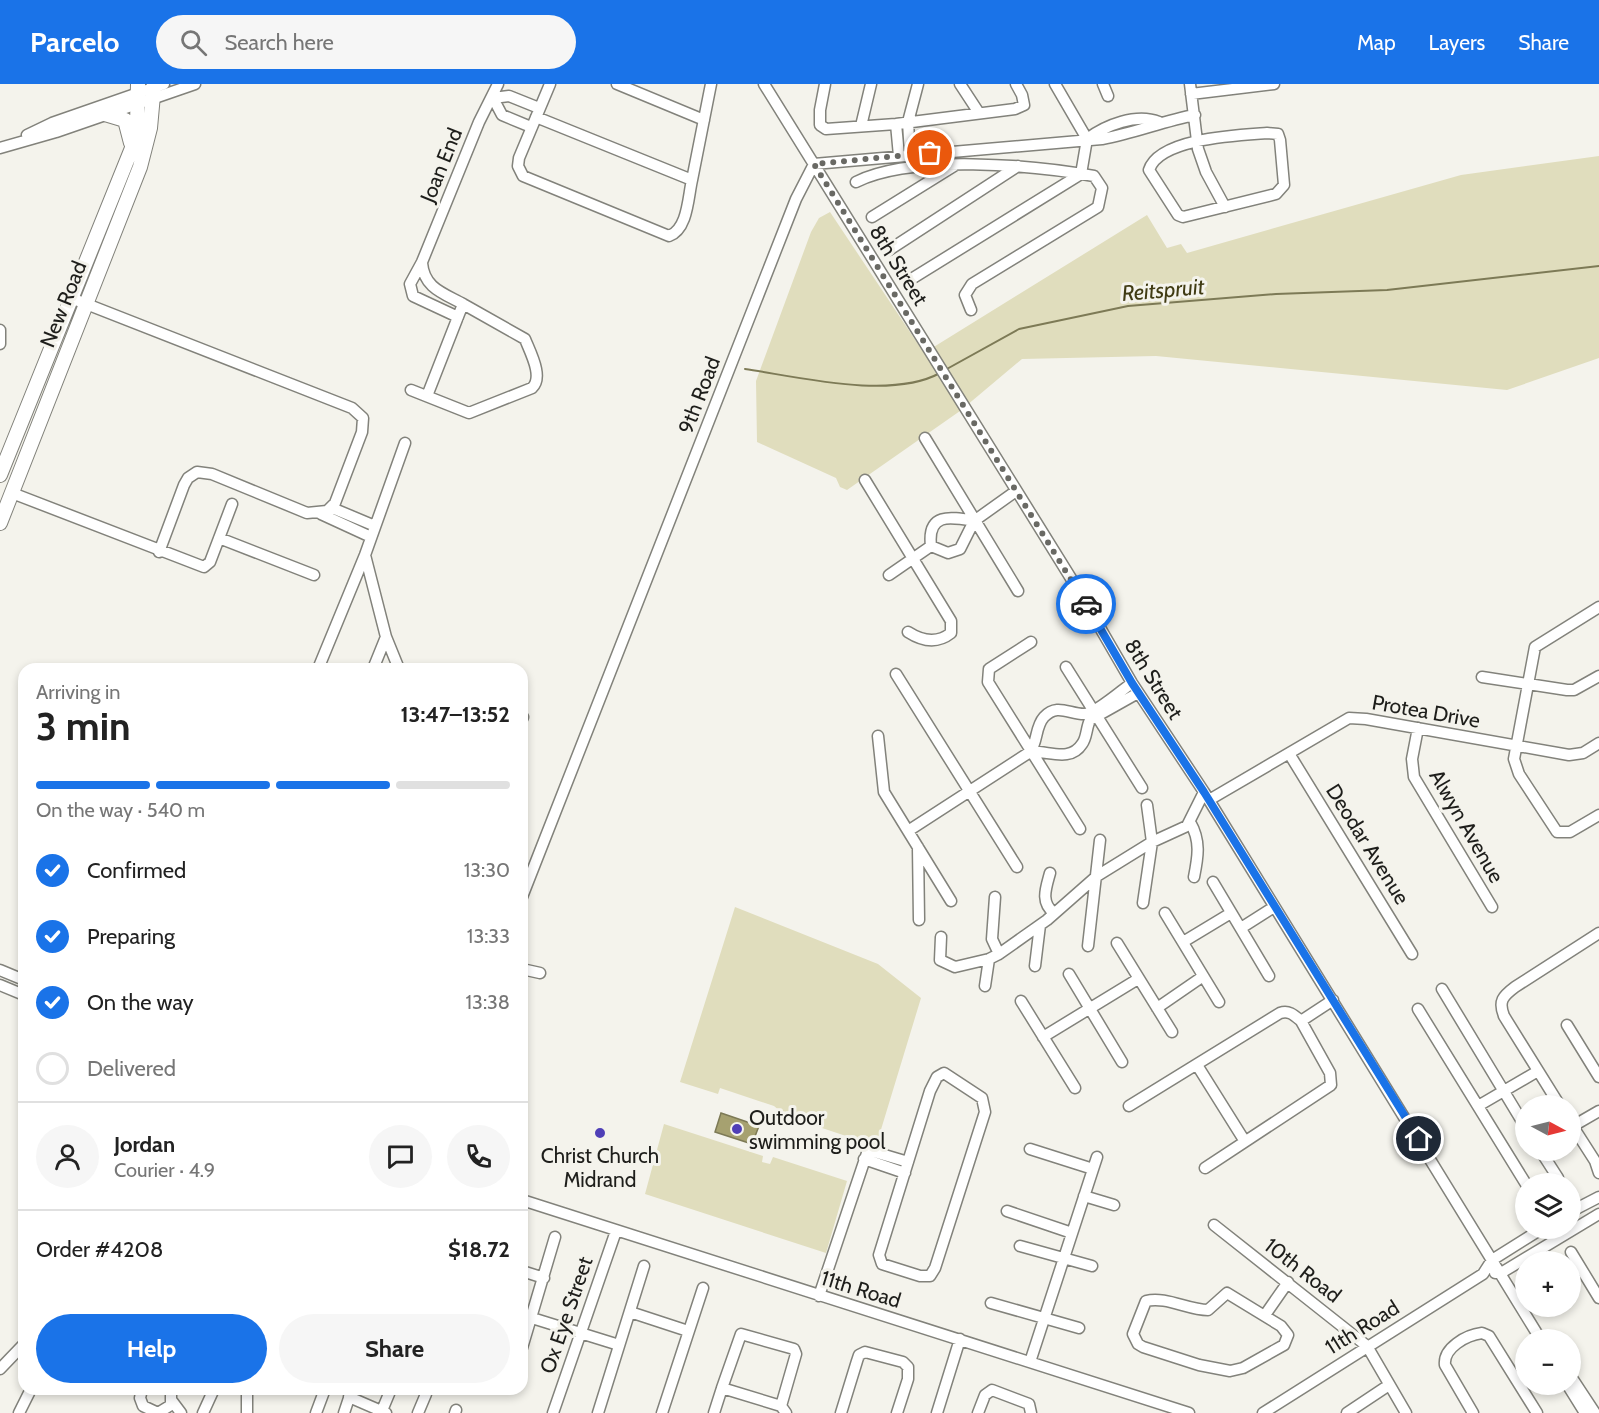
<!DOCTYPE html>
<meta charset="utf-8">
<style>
:root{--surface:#fff;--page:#f6f6f6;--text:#222;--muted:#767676;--line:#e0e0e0;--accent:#1a73e8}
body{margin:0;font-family:Cabin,sans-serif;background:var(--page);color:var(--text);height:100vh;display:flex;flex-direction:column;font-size:22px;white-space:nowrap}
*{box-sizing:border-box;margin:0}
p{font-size:20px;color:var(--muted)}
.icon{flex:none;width:33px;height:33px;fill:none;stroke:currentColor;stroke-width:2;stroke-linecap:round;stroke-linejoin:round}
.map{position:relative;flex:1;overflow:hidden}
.details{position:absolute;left:18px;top:579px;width:510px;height:732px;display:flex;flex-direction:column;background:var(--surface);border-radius:18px;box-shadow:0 3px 9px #0003}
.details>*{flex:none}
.needle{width:39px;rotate:97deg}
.controls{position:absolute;left:1515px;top:1011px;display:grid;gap:12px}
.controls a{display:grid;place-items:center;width:66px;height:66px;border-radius:50%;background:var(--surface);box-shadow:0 3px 9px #0003;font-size:30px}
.pin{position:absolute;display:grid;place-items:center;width:51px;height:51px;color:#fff;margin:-26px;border:3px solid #fff;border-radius:50%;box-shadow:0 2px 6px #0007}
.courier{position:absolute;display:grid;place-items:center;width:60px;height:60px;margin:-30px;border:4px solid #1a73e8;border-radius:50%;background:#fff;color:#222;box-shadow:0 2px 8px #0007}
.overview em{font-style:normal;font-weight:700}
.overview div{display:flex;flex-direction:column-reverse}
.overview{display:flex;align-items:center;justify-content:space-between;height:102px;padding:0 18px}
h1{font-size:39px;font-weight:700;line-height:45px}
.bar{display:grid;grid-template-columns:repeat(4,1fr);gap:9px 6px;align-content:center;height:72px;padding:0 18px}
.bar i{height:8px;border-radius:4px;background:var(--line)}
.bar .on{background:var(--accent)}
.bar p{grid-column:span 4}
.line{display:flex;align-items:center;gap:15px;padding:0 18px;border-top:2px solid var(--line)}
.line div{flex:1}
.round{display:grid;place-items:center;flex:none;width:63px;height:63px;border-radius:32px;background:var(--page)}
ol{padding:0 18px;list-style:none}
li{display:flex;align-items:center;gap:18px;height:66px}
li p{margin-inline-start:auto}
li .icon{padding:6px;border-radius:50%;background:var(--accent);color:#fff;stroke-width:4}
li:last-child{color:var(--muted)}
li i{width:33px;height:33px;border:3px solid var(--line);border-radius:50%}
.primary-button{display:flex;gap:12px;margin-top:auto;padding:12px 18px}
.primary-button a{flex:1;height:69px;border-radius:36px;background:var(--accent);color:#fff;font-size:24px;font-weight:700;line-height:69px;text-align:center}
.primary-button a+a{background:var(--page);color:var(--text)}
header{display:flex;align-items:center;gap:36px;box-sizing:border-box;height:84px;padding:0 30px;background:var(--accent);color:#fff}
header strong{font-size:28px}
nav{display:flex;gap:33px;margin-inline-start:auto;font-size:21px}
.search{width:420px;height:54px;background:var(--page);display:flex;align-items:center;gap:15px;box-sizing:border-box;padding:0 21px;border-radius:33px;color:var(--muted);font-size:22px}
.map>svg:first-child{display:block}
</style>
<header>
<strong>Parcelo</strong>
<div class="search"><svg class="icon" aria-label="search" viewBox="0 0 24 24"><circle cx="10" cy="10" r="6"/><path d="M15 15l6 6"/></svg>Search here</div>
<nav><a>Map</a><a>Layers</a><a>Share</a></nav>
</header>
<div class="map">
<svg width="1599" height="1329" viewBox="0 0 1599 1329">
<rect width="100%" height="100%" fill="#f4f3ec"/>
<path fill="#e0ddbd" d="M1599,72V274L1507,306L1156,272L1022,275L960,327L847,406L840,403L836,394L757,358L756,297L811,148L819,134L830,128L924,269L1147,131L1167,164L1181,160L1187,169L1461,91Z
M735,823L878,880L921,914L876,1062L786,1032L774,1022L720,1004L718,1010L680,998Z
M664,1040L763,1072L762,1078L770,1080L773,1073L847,1097L826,1169L645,1110Z"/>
<path fill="#a6a170" stroke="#7d7a56" stroke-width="1.5" d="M721,1029L759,1042L752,1060L715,1048Z"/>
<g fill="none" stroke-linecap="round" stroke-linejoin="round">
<path stroke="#7d7a56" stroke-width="2" d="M745,285C799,293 891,316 940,289
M945,286L1019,245L1128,222L1276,210L1387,206L1599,182"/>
<g stroke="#82827b" stroke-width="13">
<path id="minor" d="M550,0L519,74L518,82L523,92L669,152C688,145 688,113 692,96
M617,0L704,36
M764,0L1077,504L1132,599L1204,708L1541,1256
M825,0L820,26V41L826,45L896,40L1015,25L1024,21L1022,11L1016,0
M960,0L979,29
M1055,0L1087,55
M1103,0L1108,12
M1190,0L1198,65L1206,88L1225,123
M1191,10L1274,0
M493,14L502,31L531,43
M493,14L509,12L539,24
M536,33L692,96L711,0
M896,40L899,72
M861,42L871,0
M1267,49L1278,50L1280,56L1284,101L1276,110L1183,133L1178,131L1149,86C1159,54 1240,51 1267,49Z
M27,51L52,39L164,0
M0,64L56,48L195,0
M910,71L908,38L918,0
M856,98C912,70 1033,81 1094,92L1102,104L1098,123L972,200L965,211L971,226
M872,133L954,82
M889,166L1018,82
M422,179C424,204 443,209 463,220
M913,194L1081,90L1087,55C1106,41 1136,29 1159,38
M71,214L352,324L363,334L362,348L335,419L327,427L307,429L212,390L197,388L188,394L184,401L159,468
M458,233L413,212L410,200L422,178L479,38L498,0
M0,246V260
M411,306L469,329L532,304C544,293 530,268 525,255L463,220L427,312
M925,354L1018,507
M865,396L951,537V549C937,560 922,557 908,548
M12,409L204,483L210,478L232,420
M332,424L375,442
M321,430L371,453
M219,454L314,491
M931,462L948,469L960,465L974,437L1016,407
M931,462C927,428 951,433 974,437
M365,471L386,553L399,585
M889,491L931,462
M1599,523L1535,563L1514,675L1519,690L1557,748H1570L1599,731
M1031,558L989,585L988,598L1080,745
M1066,583L1142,704
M318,585L365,471L405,359
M373,585L386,553
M896,590L1017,783
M1482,593L1567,606H1574L1599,592
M522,635L523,633
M1418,644L1412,675L1414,693L1492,823
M878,652L884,708L951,817
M1030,668C1047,666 1070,679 1082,660C1087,654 1086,644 1090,636L1138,609
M1290,671L1412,870
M1209,716L1349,634L1366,635L1569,671L1583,669L1599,659
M1190,738C1201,757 1198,773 1194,793
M908,747L1030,668C1038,657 1035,643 1044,633C1057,619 1069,630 1084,630C1095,630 1122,606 1132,599
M918,763L919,836
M1050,789C1046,804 1040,818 1054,829
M1213,798L1269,892
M522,813L796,115L814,80L1102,55C1135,49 1163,37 1195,31
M995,813L992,855L999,870
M1143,819L1152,758L1147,721
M1165,829L1219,918
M1241,844L1274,823
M941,853L940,876L955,883L989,875L999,870L1047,836L1097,792L1152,758L1187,742L1204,708
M1183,858L1231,829
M1117,859L1172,948
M1088,862L1100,756
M1035,882L1040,841
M522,885L540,889
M0,886L24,896
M1069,890L1122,978
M0,901L24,911
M985,902L989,875
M1442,905L1526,1044
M1021,917L1075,1004
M1157,924L1202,893
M1418,925L1526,1100
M1301,937L1333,916
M1567,941L1599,993
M1043,953L1138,895
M1197,981L1244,1056
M944,989L982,1014L985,1028L935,1184L930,1192H920L882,1180L879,1171L930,1007L937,993Z
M1129,1022L1280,929C1289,926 1294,931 1301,937L1330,989L1331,1001L1205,1084
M1478,1022L1538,987
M1560,1022L1504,932C1498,917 1503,912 1515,903L1599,849
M1570,1038L1595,1077L1599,1089
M1573,1042L1599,1027
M1030,1065L1093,1085
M1540,1066L1558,1094
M864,1075L905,1089
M1084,1112L1114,1121
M522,1116L1189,1329
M1007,1127L1072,1149
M1570,1128L1599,1113
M1214,1141L1367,1262L1406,1329
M1020,1162L1092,1182
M1571,1168L1599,1214
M522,1187L544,1194
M1495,1189H1501L1599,1130
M1227,1209L1281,1242L1288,1251L1284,1261L1243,1284L1230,1287L1199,1281L1143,1263L1138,1260L1133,1250L1146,1217C1166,1212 1188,1226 1208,1226Z
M819,1212L867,1069L871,1067L908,1078
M991,1219L1079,1244
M630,1228L688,1247
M1265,1231L1288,1198
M532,1234L619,1261
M522,1264L555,1153
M1030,1278L1097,1073
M0,1285L24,1260
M1570,1291L1595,1329
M1567,1300L1585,1329
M722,1304L741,1250L794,1265L796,1270L781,1322
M142,1305L140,1314L143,1322L158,1329L171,1321V1305
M349,1313L386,1329
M172,1317L181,1329
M19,1329L31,1305
M203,1329L214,1305
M247,1329V1305
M316,1329L325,1305
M344,1329L352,1305
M381,1329L391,1305
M418,1329L426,1310
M455,1329L456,1326
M553,1329L616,1147
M598,1329L644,1182
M662,1329L703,1204
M714,1329L722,1304L781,1322L786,1329
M841,1329L857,1277L859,1271L865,1268L903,1278L908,1283V1295L897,1329
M937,1329L960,1255
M978,1329L985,1311L992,1306L1029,1320L1031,1329
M1263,1329L1483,1190L1492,1176L1543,1144
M1347,1329L1389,1301
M1473,1329L1445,1281C1443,1264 1466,1251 1482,1249L1489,1252L1537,1329"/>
</g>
<g stroke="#82827b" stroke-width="16">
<path id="major" d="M105,30L125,36L131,59
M0,391L132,64L137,42L138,0
M0,439L140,83L150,44L154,0"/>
</g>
<use href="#minor" stroke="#fff" stroke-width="10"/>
<use href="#major" stroke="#fff" stroke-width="14"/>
</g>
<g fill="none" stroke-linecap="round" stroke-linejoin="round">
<path stroke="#696964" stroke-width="6" stroke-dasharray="0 10.8" d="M930,69L814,80L1086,520"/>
<path stroke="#1a73e8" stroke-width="8" d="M1086,520L1132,599L1204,708L1419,1055"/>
</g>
<g fill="#4f3fb7" stroke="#f4f3ec" stroke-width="2">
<circle cx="737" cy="1045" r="6"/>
<circle cx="600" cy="1049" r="6"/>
</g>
<g text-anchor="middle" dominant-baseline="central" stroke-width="6" stroke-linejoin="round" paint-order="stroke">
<g font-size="21" fill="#1e1e1b" stroke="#f4f3ec">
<text transform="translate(441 81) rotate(-68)">Joan End</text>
<text transform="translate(899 181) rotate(58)">8th Street</text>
<text transform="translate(63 220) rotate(-68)">New Road</text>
<text transform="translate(699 311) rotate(-69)">9th Road</text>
<text transform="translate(1154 595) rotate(58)">8th Street</text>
<text transform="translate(1426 627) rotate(10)">Protea Drive</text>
<text transform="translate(1467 742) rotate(60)">Alwyn Avenue</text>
<text transform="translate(1368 760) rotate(58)">Deodar Avenue</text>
<text transform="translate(1303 1186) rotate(38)">10th Road</text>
<text transform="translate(861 1205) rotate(17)">11th Road</text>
<text transform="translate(566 1231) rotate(-71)">Ox Eye Street</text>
<text transform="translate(1362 1243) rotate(-32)">11th Road</text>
</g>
<g font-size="21" fill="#1e1e1b" stroke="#f4f3ec" text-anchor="start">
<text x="749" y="1033">Outdoor<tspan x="749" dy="24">swimming pool</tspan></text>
<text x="600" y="1071" text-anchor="middle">Christ Church<tspan x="600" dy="24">Midrand</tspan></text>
</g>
<g font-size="22" font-style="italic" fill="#403b13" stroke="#f4f3ec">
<text transform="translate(1163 206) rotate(-5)">Reitspruit</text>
</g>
</g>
</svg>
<div class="controls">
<a><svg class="needle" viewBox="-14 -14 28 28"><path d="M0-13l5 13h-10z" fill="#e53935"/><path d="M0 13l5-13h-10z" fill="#767676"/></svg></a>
<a><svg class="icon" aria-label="layers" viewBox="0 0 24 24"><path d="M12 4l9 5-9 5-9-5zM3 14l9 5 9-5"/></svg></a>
<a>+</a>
<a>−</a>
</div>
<div class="pin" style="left:930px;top:69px;background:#ea580c"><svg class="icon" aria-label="bag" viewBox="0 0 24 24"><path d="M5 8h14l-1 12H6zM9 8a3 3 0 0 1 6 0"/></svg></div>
<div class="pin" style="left:1419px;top:1055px;background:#1f2937"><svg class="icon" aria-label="home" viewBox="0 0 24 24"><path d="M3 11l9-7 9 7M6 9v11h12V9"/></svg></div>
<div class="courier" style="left:1086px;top:520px"><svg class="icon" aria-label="car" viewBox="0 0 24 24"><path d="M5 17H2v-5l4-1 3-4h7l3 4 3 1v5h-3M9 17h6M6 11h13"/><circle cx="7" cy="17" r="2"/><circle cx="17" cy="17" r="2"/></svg></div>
<section class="details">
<div class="overview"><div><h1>3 min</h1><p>Arriving in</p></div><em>13:47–13:52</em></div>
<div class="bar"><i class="on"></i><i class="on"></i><i class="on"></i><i></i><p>On the way · 540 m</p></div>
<ol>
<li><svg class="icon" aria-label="check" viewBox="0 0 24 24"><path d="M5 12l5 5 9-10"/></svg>Confirmed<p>13:30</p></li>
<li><svg class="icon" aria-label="check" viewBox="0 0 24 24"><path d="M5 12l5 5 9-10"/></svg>Preparing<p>13:33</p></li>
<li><svg class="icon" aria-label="check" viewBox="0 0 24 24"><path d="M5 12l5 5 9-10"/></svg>On the way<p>13:38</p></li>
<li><i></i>Delivered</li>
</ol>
<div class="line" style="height:108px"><a class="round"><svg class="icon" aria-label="person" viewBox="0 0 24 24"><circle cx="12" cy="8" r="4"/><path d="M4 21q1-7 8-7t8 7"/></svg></a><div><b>Jordan</b><p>Courier · 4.9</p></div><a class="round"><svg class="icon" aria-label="chat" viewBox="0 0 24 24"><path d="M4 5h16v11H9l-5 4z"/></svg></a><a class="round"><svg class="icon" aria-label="phone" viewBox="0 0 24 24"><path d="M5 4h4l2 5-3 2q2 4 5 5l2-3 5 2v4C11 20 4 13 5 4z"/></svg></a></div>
<div class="line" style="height:78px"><div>Order #4208</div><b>$18.72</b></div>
<div class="primary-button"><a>Help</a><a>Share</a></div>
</section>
</div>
